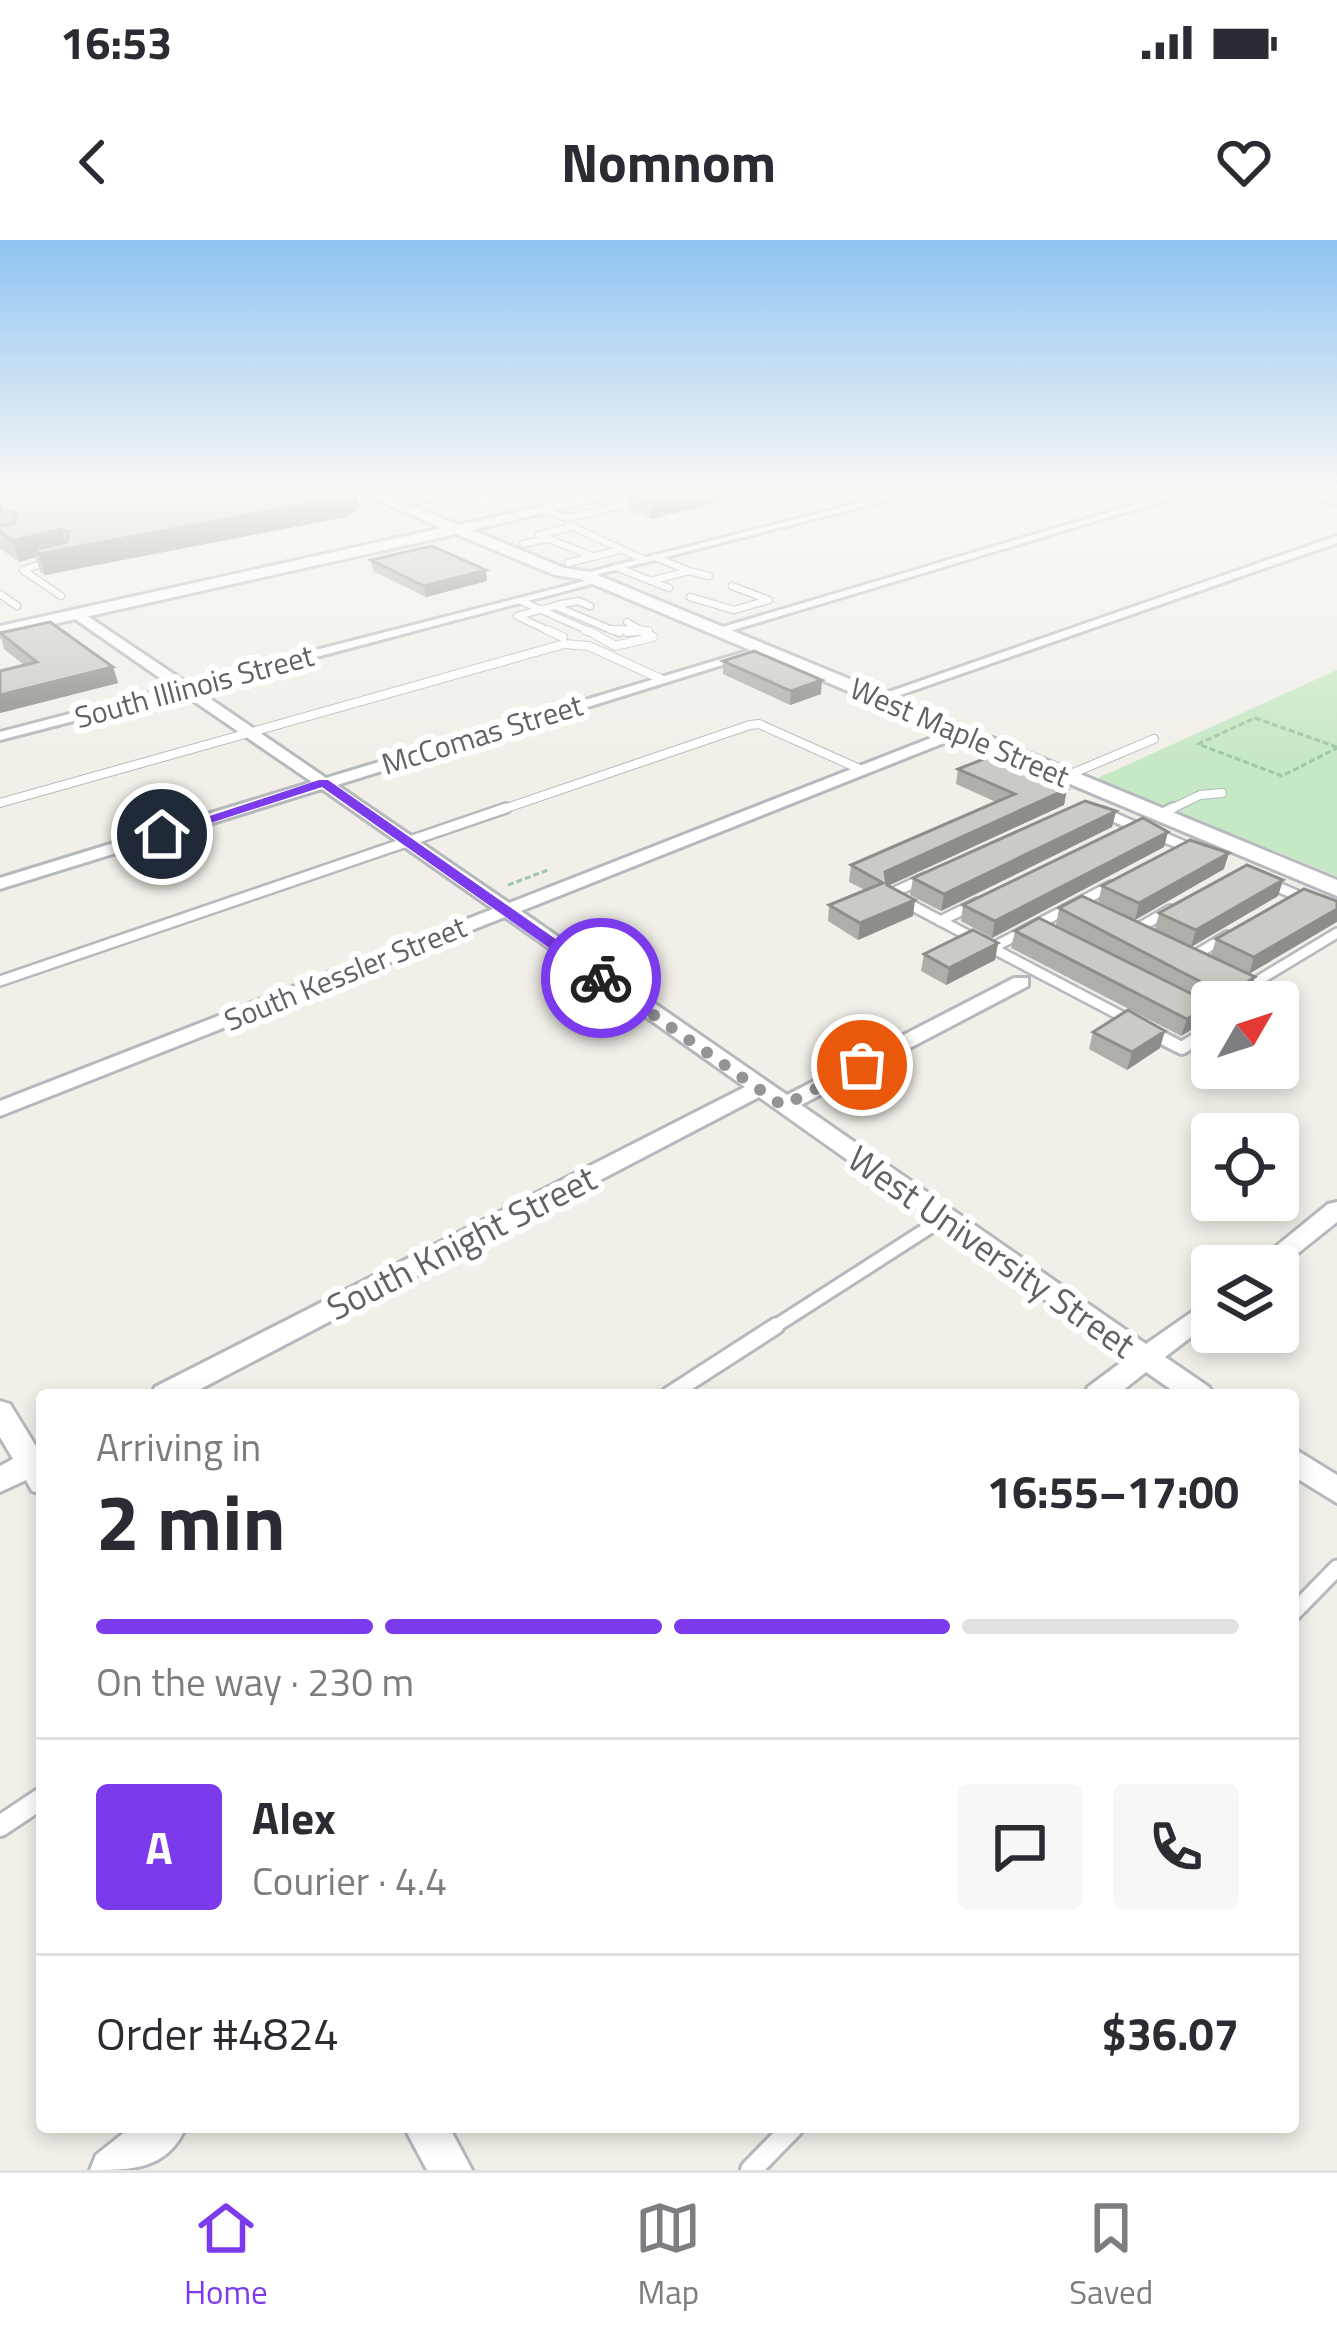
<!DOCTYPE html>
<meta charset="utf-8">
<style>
:root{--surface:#fff;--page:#f7f7f7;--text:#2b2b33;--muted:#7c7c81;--line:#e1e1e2;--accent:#7c3aed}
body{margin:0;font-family:"Titillium Web",sans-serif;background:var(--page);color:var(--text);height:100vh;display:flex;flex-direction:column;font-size:45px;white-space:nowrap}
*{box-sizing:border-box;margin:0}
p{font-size:39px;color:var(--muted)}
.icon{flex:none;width:66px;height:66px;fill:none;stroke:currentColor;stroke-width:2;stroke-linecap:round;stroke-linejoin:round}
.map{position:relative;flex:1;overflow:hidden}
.drawer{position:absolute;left:36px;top:1149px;width:1263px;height:744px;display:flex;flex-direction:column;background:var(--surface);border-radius:12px;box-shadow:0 6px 18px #0003}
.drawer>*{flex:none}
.needle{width:78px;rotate:51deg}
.fabs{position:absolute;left:1191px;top:741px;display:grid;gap:24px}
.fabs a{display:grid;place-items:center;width:108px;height:108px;border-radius:12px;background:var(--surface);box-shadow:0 6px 18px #0003;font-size:60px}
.pin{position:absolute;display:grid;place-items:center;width:102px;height:102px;color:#fff;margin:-51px;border:6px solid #fff;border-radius:50%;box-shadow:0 3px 12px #0007}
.courier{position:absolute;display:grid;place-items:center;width:120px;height:120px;margin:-60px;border:9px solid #7c3aed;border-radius:50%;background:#fff;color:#222;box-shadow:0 3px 15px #0007}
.overview em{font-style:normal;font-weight:700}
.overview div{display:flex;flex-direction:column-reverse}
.overview{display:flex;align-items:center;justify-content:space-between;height:204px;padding:0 60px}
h1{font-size:78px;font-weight:700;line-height:90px}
.bar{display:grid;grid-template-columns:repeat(4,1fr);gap:18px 12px;align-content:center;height:144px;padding:0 60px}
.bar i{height:15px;border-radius:9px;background:var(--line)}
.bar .on{background:var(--accent)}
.bar p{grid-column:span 4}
.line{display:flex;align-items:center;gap:30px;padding:0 60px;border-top:3px solid var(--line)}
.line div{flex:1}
.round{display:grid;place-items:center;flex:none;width:126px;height:126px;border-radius:12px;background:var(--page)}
.status{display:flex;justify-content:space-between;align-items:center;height:84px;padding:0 60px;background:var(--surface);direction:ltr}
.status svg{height:33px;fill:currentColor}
header{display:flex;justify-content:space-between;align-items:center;height:156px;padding:0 60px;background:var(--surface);font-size:54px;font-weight:700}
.tab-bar{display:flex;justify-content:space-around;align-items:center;height:168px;border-top:3px solid var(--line);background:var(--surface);font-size:33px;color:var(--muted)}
.tab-bar a{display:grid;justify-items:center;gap:6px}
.tab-bar .on{color:var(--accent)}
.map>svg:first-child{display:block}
</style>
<div class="status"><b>16:53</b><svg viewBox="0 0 49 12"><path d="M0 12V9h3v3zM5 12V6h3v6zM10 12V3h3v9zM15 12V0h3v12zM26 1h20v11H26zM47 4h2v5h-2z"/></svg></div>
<header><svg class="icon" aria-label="back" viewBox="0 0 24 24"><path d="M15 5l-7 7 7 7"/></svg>Nomnom<svg class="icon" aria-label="heart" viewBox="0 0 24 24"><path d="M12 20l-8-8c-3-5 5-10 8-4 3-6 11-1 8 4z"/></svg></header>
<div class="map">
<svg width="1337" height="1930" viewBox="0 0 1337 1930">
<rect width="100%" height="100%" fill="#f1efe8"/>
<path fill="#c5e8c5" d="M1337,430V636L1096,539Z"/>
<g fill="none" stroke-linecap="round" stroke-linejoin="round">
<g stroke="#b5b8bc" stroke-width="9">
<path id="lane-far5" d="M515,251L553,265
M563,251L588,260
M492,253L512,257L498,263L473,262Z
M451,254L473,262
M721,255L761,251
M1320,256L1336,251
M417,261L467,251
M544,270L567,278L635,262L613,254
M569,285L644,320
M572,287L539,295L594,317
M523,304L546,299
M50,321L23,330L61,356
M568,323L619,310
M616,327L669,348
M689,331L709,336
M650,341L689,331L655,317
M0,354L17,366
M690,357L734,370L769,360L732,346
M521,361L591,392
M557,365L578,361L590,366
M627,382L645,393
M553,393L517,376L555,366L619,393
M627,393L648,391"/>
</g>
<g stroke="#b5b8bc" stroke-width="10">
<path id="lane-far4" d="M547,390L563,397
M585,390L591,392
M612,390L648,391
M593,393L615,406L653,397L640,390
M1066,536L1154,499
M0,563L564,404L589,406L661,439
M498,571L750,485L759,484L862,530
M1167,571L1200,555L1222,553"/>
</g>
<g stroke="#b5b8bc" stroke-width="14">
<path id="lane-far3" d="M1102,572L1134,586L1125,591
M1159,575L1173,568
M1154,593L1196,611
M925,638L890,654L975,699
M1268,643L1337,672
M1111,646L992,708L1131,781
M940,681L977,663
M1135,690L1170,670
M1192,717L1227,696
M0,741L506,568
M1242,741L1269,754L1255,762
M1251,745L1337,693
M1149,791L1164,799
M1196,799L1212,789"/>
</g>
<g stroke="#b5b8bc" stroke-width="18">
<path id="lane-far2" d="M1158,796L1182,808L1201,796
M771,1089L944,978"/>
</g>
<g stroke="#b5b8bc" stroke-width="21">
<path id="lane-far1" d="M669,1155L776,1086
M1293,1373L1337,1328"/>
</g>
<g stroke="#b5b8bc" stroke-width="26">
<path id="lane" d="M0,1586L42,1558
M751,1930L793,1887"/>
</g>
<g stroke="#b5b8bc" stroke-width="6">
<path id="street" d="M906,251H923L584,338L578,335Z
M1181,251H1196L720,394L709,391Z
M1337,296V303L883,461L871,458Z
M593,339L603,341L196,449L326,538L764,406V412L337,545L509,663L954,489H964V495L521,671L787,855L1014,738H1028V746L801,865L1146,1104L1212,1058V1081L1165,1117L1209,1147L1213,1155H1179L1146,1132L1117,1155H1084L1088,1147L1127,1118L759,857L189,1155H151L155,1147L745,847L505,677L0,876V861L493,669L322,549L0,649V638L312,542L182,453L0,500V492L173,447L72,377V371H80L187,443Z
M1337,962V982L1278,1029V1026H1252L1328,964Z
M0,1161L10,1164L37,1208L42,1206V1254L32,1251L26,1240L0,1252V1226L13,1219L0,1197Z
M1293,1208L1337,1235V1263L1293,1236Z
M131,1887H186C167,1930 132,1930 90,1930L96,1915Z
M404,1887H449L472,1930H427Z"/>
</g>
<g stroke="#b6babf" stroke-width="6">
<path id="secondary" d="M357,251H376L458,285L611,251H636L472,290L564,328L590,332L1337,640V656L581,339L555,335L456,294L0,396V386L442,288Z
M1293,251L1337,256V264L1295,254Z"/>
</g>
<path stroke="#9cc7a9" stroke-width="3" stroke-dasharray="6 3" stroke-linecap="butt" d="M1337,507L1255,478L1198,504L1282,536L1337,508
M508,645L548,630"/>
<use href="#lane-far5" stroke="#fff" stroke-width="6"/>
<use href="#lane-far4" stroke="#fff" stroke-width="8"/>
<use href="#lane-far3" stroke="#fff" stroke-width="9"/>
<use href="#lane-far2" stroke="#fff" stroke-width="12"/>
<use href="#lane-far1" stroke="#fff" stroke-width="15"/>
<use href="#lane" stroke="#fff" stroke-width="20"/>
<use href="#street" fill="#fff" fill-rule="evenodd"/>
<use href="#secondary" fill="#fff" fill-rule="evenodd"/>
</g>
<path fill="#afaea9" d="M0,251L360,269L346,277L45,335L40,332L36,317L19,322L0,308Z
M638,251H720L719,262L651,279L631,271L630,256Z
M371,320L487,341L426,357L373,331Z
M0,393L113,427L118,443L0,473L24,425L4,409Z
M723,421L821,454L790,465L723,434Z
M958,529L1067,549L1064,565L888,646L913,676L858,700L828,681L829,665L865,650L849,642L851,625L996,562L956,544Z
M1116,571L1112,587L941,671L910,655L913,638Z
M1168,592L1164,607L992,698L961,681L963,665Z
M1224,629L1135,680L1098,662L1102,646Z
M1283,640L1278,656L1191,707L1155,689L1159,673Z
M1304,649L1249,734L1211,716L1216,699Z
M1059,668L1255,737L1249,754L1237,762H1212L1206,781L1181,796L1011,708L1015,691L1110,713L1056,685Z
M998,703L995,720L946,745L921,731L924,714Z
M1093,792L1160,808L1127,830L1089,809Z"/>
<path fill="#8f8d8a" d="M355,251H357L360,269L346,277L45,335L39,314L34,310L36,317L19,322L13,301L61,289L67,308Z
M705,251H720L719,262L651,279V263Z
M486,330L487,341L426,357L424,346Z
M113,427L118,443L0,473V455Z
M822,440L821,454L790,465L791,451Z
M1067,549L1064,565L883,648L885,632Z
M1116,571L1112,587L941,671L944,654Z
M1168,592L1164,607L992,698L995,681Z
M1229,613L1224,629L1135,680L1139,663Z
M1283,640L1278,656L1191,707L1196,690Z
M915,660L913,676L858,700L860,683Z
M1337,669V682L1249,734L1254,717Z
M998,703L995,720L946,745L949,728Z
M1255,737L1249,754L1237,762H1224L1226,755Z
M1212,764L1206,781L1181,796L1187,779Z
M1165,791L1160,808L1127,830L1132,812Z"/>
<path fill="#cccac5" stroke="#8f8d8a" stroke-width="3" d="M0,251H355L343,257L39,314L34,310L67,302L69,292L61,289L13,301L0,292V286L15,284L16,272H0Z
M638,251H705L651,263L630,256Z
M432,306L486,330L424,346L371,320Z
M50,382L113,427L0,455V431L37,422L0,393Z
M754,411L822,440L791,451L723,421Z
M989,517L1067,549L885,632L887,645L915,660L860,683L829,665L883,643L851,625L1015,554L958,529Z
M1085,561L1116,571L944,654L913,638Z
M1143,578L1168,592L995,681L963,665Z
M1190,600L1229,613L1139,663L1102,646Z
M1247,625L1283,640L1196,690L1159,673Z
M1304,649L1337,661V669L1254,717L1216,699Z
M1082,656L1255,737L1226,755L1059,668Z
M1039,678L1212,764L1187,779L1015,691Z
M973,690L998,703L949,728L924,714Z
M1128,770L1165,791L1132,812L1093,792Z"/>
<linearGradient id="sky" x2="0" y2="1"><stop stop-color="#8fc3f1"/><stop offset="0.48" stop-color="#f9f8f5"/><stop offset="1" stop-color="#f9f8f5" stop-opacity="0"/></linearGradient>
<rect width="1337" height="521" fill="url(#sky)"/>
<path fill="#7c3aed" d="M319,540H328L607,735V741H596L322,547L167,597L155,594Z"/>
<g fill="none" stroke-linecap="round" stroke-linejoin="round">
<path stroke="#929495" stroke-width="12" stroke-dasharray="0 21.6" d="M601,738L783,866L862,825"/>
</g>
<g text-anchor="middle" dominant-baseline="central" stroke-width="12" stroke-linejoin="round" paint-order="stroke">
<g font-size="30" fill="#5f6368" stroke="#fff">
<text transform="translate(194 446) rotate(-15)">South Illinois Street</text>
<text transform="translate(960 492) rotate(23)">West Maple Street</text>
<text transform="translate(482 494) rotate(-17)">McComas Street</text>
<text transform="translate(345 733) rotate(-22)">South Kessler Street</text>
</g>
<g font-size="36" fill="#5f6368" stroke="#fff">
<text transform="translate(461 1002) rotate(-27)">South Knight Street</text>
<text transform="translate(992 1011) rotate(35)">West University Street</text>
</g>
</g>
</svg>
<div class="fabs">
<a><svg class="needle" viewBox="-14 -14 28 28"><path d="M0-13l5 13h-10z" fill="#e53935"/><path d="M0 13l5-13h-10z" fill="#7c7c81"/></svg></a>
<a><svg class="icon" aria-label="locate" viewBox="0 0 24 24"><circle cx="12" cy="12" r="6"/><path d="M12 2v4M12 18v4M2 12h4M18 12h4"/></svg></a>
<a><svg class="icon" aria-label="layers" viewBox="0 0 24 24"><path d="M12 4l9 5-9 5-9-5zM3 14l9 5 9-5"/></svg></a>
</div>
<div class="pin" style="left:862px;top:825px;background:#ea580c"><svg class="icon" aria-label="bag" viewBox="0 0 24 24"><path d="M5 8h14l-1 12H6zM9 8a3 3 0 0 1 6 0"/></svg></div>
<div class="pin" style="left:162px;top:594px;background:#1f2937"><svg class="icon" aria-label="home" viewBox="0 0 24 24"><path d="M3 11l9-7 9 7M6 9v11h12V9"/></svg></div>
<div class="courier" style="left:601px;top:738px"><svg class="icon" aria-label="bike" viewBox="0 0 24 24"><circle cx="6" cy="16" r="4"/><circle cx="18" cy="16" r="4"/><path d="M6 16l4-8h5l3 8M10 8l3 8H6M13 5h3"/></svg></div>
<section class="drawer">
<div class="overview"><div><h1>2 min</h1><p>Arriving in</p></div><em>16:55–17:00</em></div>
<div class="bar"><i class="on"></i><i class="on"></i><i class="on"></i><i></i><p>On the way · 230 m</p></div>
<div class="line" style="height:216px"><b class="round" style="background:var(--accent);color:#fff">A</b><div><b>Alex</b><p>Courier · 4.4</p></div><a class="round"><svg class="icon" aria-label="chat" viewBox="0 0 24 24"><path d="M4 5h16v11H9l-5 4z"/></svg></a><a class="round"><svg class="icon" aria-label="phone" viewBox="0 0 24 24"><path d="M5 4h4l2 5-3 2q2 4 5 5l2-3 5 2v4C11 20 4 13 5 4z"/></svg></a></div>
<div class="line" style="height:156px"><div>Order #4824</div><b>$36.07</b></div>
</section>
</div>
<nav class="tab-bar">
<a class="on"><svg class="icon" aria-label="home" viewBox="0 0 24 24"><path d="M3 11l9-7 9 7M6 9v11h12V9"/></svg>Home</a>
<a><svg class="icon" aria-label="map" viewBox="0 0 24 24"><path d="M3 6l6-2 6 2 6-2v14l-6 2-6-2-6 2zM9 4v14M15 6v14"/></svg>Map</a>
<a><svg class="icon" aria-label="saved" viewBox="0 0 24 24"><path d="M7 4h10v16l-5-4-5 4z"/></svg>Saved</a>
</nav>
